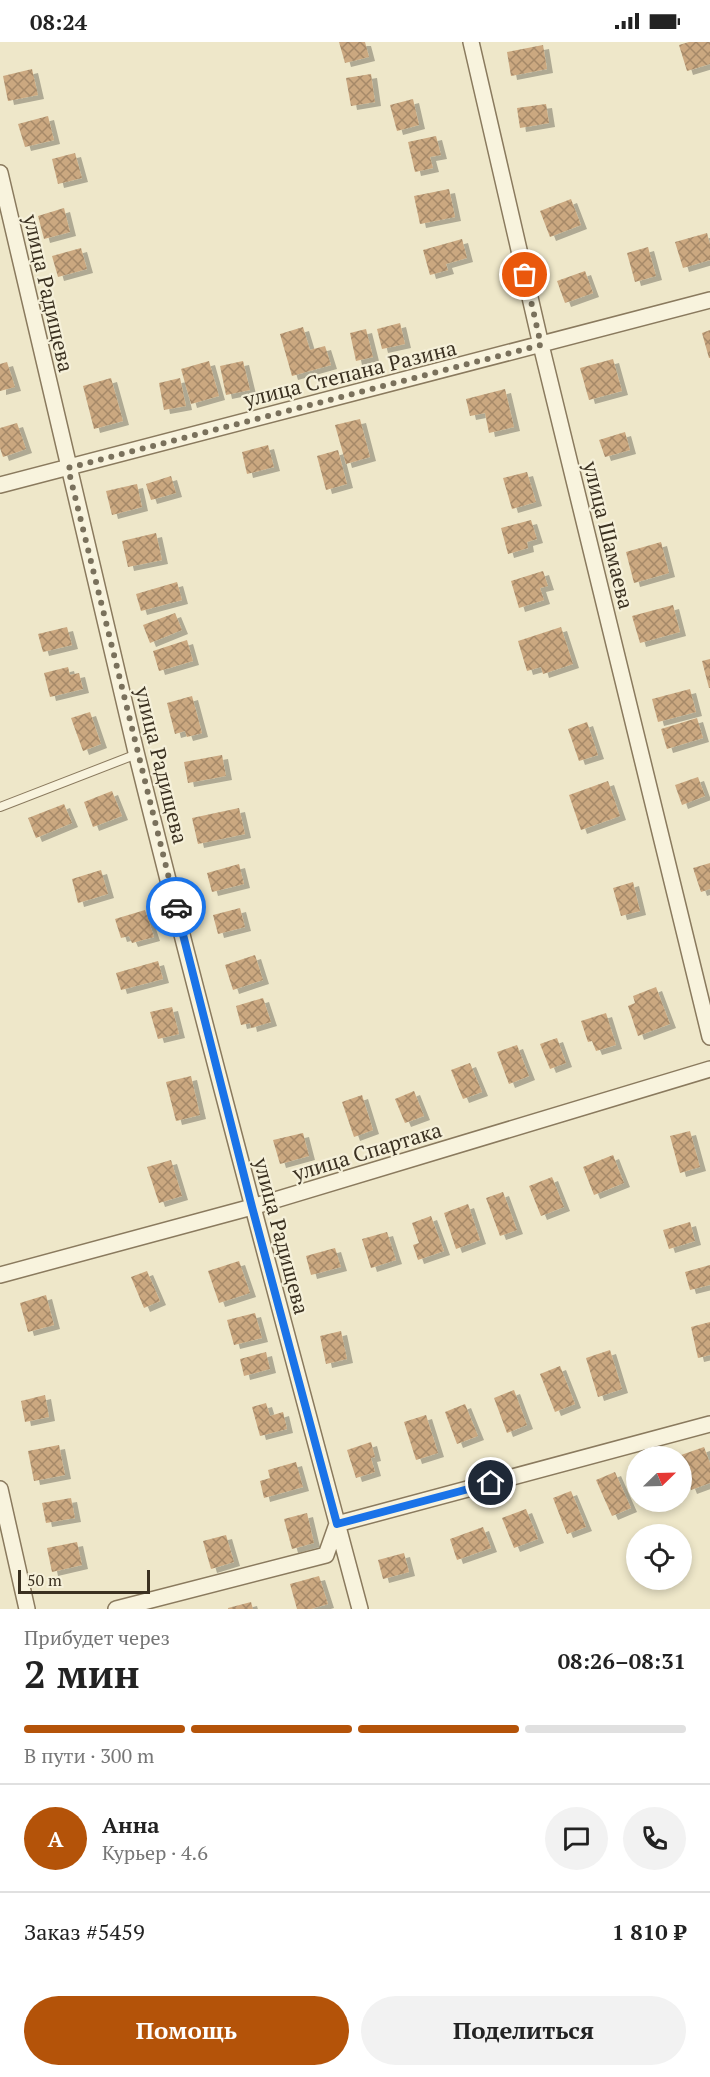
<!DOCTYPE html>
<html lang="ru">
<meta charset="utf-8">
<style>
:root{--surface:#fff;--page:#f2f2f2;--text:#222;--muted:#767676;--line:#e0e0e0;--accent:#b45309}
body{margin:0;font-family:"PT Serif",serif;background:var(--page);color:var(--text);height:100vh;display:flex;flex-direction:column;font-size:22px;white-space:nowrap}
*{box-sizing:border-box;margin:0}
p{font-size:20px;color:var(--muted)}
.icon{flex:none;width:33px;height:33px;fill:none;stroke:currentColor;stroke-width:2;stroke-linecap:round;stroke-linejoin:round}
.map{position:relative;height:1567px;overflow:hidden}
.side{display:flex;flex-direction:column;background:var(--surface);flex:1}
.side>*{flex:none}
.needle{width:39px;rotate:67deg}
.controls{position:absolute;left:626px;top:1404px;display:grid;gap:12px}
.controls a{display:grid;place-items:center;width:66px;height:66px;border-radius:50%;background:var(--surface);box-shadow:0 3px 9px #0003;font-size:30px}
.scale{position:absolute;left:18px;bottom:15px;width:132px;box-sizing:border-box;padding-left:6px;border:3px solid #3b3121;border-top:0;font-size:16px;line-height:21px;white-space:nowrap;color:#3b3121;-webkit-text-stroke:4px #f5f0d9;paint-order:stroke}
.pin{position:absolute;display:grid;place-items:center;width:51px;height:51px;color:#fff;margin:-26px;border:3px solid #fff;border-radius:50%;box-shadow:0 2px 6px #0007}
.courier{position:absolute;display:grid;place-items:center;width:60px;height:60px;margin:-30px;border:4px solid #1a73e8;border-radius:50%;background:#fff;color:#222;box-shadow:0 2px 8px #0007}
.headline em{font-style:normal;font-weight:700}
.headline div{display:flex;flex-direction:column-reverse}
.headline{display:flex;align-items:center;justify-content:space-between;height:102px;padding:0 24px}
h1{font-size:39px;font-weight:700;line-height:45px}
.bar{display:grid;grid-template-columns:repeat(4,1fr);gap:9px 6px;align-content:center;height:72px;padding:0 24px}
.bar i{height:8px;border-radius:4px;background:var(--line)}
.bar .on{background:var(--accent)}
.bar p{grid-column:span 4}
.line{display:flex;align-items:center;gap:15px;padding:0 24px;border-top:2px solid var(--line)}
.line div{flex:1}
.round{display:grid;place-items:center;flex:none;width:63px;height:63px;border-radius:32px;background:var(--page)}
.button{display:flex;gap:12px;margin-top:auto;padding:12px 24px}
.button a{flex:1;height:69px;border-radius:36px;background:var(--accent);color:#fff;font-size:24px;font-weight:700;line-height:69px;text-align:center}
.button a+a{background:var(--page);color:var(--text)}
.status{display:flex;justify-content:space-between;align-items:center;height:42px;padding:0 30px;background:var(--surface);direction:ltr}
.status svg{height:16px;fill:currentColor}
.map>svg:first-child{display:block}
</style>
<div class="status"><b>08:24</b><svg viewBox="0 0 49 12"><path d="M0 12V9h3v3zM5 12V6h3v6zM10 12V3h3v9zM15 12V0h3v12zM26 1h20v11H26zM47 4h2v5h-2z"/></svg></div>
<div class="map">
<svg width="710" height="1567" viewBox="0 0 710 1567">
<defs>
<pattern id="building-cross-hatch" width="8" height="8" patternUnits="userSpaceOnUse" patternTransform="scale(1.5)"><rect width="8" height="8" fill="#cba880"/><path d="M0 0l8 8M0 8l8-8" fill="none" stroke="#a68968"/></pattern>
<filter id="shadow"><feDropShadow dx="6" dy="4" stdDeviation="0" flood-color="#0004"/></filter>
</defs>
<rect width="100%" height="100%" fill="#eee7c9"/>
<path fill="url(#building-cross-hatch)" filter="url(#shadow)" d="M339,0H365L369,15L345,21Z
M689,0H710V22L687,29L679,3Z
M543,3L547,27L511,34L507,10Z
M32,27L38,53L8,59L3,34Z
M371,32L375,60L351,64L346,36Z
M413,57L419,83L397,89L390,63Z
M546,62L549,81L520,86L517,66Z
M48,74L54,98L25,105L18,82Z
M436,94L441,113L430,115L433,126L415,130L408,100Z
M75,111L82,136L58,142L52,117Z
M449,147L455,175L420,182L414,154Z
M571,157L581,183L550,195L540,169Z
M64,166L70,190L44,197L38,174Z
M707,191L710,202V218L683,226L675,200Z
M462,197L467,216L446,222L448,228L430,233L423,208Z
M648,205L656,234L635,240L627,211Z
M81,206L87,227L58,235L52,214Z
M585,229L593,251L565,261L557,239Z
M400,281L405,302L382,307L377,287Z
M303,285L310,308L325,304L331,323L292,334L280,292Z
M366,287L373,315L356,319L350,291Z
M710,288V316H709L702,291Z
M613,317L622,349L589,358L580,326Z
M209,319L219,354L191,362L181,327Z
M243,319L250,348L226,353L220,324Z
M7,320L15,345L0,349V322Z
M111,336L123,379L94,387L83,344Z
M180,336L186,364L164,368L159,341Z
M505,347L514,385L489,391L485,371L470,374L466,357Z
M360,377L370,415L346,422L335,383Z
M17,381L26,407L3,415L0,406V386Z
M625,390L630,408L605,415L599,398Z
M268,403L274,425L247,432L242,410Z
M338,408L347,442L326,448L317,414Z
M527,430L536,460L512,467L503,436Z
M171,434L176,451L151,458L146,442Z
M137,442L142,465L112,473L106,449Z
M531,478L537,497L527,500L528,506L508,512L501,486Z
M156,491L162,518L128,525L122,499Z
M661,500L669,531L634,541L626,510Z
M543,529L548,544L540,546L544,558L519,566L511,539Z
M177,540L182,558L141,569L136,552Z
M673,563L680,590L640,601L632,574Z
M175,571L182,588L150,601L143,583Z
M67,585L72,603L43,610L38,592Z
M561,585L573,622L543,632L541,625L527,629L518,599Z
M187,598L193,619L159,629L153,609Z
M710,617V646H709L702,619Z
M68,625L70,633L79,631L83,647L50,655L44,631Z
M690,647L696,670L658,680L652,657Z
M192,654L202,691L187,695L185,689L175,692L167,661Z
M90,670L101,702L83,709L71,676Z
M697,676L703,696L667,707L661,687Z
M587,680L598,713L579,719L568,687Z
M222,713L226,734L188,741L184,720Z
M698,735L705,754L682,763L675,743Z
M608,739L620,774L581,788L569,753Z
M112,749L122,774L93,785L84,760Z
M64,762L72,781L36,796L28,776Z
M239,766L245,792L198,802L192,776Z
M710,821V847L701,850L693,826Z
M239,822L244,842L212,850L207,831Z
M101,828L108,852L78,861L72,837Z
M633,840L640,869L621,874L613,846Z
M240,866L245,885L218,892L213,873Z
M145,868L154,895L132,901L129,894L121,896L115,877Z
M255,913L263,938L233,948L225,923Z
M158,919L163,937L121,948L116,931Z
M656,945L670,982L638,994L628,964L635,961L633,954Z
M263,956L271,980L251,986L250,981L241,983L236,964Z
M172,965L179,992L158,997L150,970Z
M606,971L616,1003L596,1009L592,999L588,1000L581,979Z
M557,996L566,1021L550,1027L540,1002Z
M517,1003L529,1034L509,1042L497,1010Z
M470,1021L482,1050L463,1057L451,1028Z
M191,1034L200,1073L176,1079L166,1040Z
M414,1049L424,1074L405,1081L395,1057Z
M362,1053L373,1088L354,1095L342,1060Z
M690,1089L700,1125L680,1131L670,1094Z
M303,1091L309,1114L280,1122L273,1098Z
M613,1113L624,1141L594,1153L583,1125Z
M171,1118L182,1154L159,1161L147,1125Z
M552,1135L564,1165L541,1174L529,1144Z
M503,1150L517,1188L500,1194L486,1156Z
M468,1162L480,1198L456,1207L444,1171Z
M431,1174L444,1209L418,1218L413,1203L419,1201L412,1181Z
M690,1180L695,1199L669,1207L663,1188Z
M387,1190L396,1218L371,1226L362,1197Z
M335,1206L341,1225L311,1233L306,1214Z
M239,1219L250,1251L219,1261L208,1229Z
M710,1223V1243L690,1248L685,1230Z
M147,1229L160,1259L144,1266L131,1235Z
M46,1253L54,1283L28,1290L20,1261Z
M255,1271L262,1296L234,1303L227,1278Z
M710,1280V1313L698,1316L691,1285Z
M341,1289L347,1317L326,1322L320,1294Z
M610,1308L622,1347L598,1355L586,1316Z
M266,1310L270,1327L244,1334L240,1317Z
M560,1324L575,1362L555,1370L540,1332Z
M514,1348L527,1383L507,1391L494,1356Z
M45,1353L49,1375L25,1380L21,1359Z
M266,1361L270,1374L283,1370L287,1387L260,1394L252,1365Z
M465,1362L478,1394L457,1402L445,1370Z
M426,1373L438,1411L416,1418L404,1380Z
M371,1400L375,1415L371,1416L375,1430L356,1436L347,1408Z
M59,1403L65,1433L34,1439L28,1409Z
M704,1405L710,1421V1441L691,1448L681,1422V1413Z
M296,1420L303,1445L264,1456L260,1439L270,1436L268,1428Z
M615,1430L631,1466L612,1474L596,1438Z
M571,1449L586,1485L567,1492L553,1456Z
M71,1456L75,1476L46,1481L42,1461Z
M526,1467L538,1497L514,1506L502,1476Z
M307,1471L314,1501L292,1507L284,1477Z
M483,1485L491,1506L457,1518L450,1497Z
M226,1493L234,1520L211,1527L203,1499Z
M77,1500L82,1523L52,1530L47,1506Z
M404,1511L409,1530L383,1537L378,1518Z
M319,1534L328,1562L311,1567H297L290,1542Z
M251,1560L253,1567H228V1566Z"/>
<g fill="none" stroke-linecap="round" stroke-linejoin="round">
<g stroke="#8a7a5e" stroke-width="10">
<path id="service" d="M0,765L137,712"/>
</g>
<g stroke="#8a7a5e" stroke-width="18">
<path id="minor" d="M471,0L541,303L710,995
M0,131C44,324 89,517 136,710C207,997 284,1282 360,1567
M0,443L710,258
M0,1233L252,1165L710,1027
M0,1447L27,1567
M116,1567L326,1513L337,1482L710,1382"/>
</g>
<use href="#service" stroke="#f8f3dd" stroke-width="8"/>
<use href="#minor" stroke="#f8f3dd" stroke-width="15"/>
</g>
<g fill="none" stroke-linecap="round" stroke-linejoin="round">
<path stroke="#7a715c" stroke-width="6" stroke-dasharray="0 10.8" d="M176,865L68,426L541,303L525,233"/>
<path stroke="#1a73e8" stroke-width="8" d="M176,865L252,1165L337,1482L491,1441"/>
</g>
<g text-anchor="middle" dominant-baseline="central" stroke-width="4.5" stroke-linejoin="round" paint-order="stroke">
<g font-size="21" fill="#3b3121" stroke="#f5f0d9">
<text transform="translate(49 251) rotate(77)">улица Радищева</text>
<text transform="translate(350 331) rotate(-14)">улица Степана Разина</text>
<text transform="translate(609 493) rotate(76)">улица Шамаева</text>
<text transform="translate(162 723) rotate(76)">улица Радищева</text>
<text transform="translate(367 1109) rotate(-17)">улица Спартака</text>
<text transform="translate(282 1194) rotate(75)">улица Радищева</text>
</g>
</g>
</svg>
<div class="controls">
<a><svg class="needle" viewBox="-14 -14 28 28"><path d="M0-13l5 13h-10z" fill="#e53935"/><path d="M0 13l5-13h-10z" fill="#767676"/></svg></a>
<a><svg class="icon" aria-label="locate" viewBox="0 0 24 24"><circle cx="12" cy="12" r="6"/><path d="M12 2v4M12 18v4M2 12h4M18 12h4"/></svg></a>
</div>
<div class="scale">50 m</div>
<div class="pin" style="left:525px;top:233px;background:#ea580c"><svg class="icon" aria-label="bag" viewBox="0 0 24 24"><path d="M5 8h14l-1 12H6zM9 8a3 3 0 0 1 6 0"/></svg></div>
<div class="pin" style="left:491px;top:1441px;background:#1f2937"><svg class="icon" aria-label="home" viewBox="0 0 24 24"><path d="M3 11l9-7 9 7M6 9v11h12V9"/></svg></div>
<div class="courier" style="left:176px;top:865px"><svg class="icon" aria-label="car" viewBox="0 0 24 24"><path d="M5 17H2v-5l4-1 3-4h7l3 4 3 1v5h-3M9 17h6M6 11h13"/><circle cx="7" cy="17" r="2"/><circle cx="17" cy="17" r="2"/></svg></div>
</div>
<section class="side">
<div class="headline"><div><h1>2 мин</h1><p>Прибудет через</p></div><em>08:26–08:31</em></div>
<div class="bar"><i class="on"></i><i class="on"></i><i class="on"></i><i></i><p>В пути · 300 m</p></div>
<div class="line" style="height:108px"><b class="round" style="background:var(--accent);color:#fff">А</b><div><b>Анна</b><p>Курьер · 4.6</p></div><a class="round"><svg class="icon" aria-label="chat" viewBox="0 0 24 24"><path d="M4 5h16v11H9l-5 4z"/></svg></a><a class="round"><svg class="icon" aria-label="phone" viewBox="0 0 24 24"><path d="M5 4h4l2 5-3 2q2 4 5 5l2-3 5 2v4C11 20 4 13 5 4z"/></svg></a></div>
<div class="line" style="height:78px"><div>Заказ #5459</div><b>1 810 ₽</b></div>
<div class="button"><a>Помощь</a><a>Поделиться</a></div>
</section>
